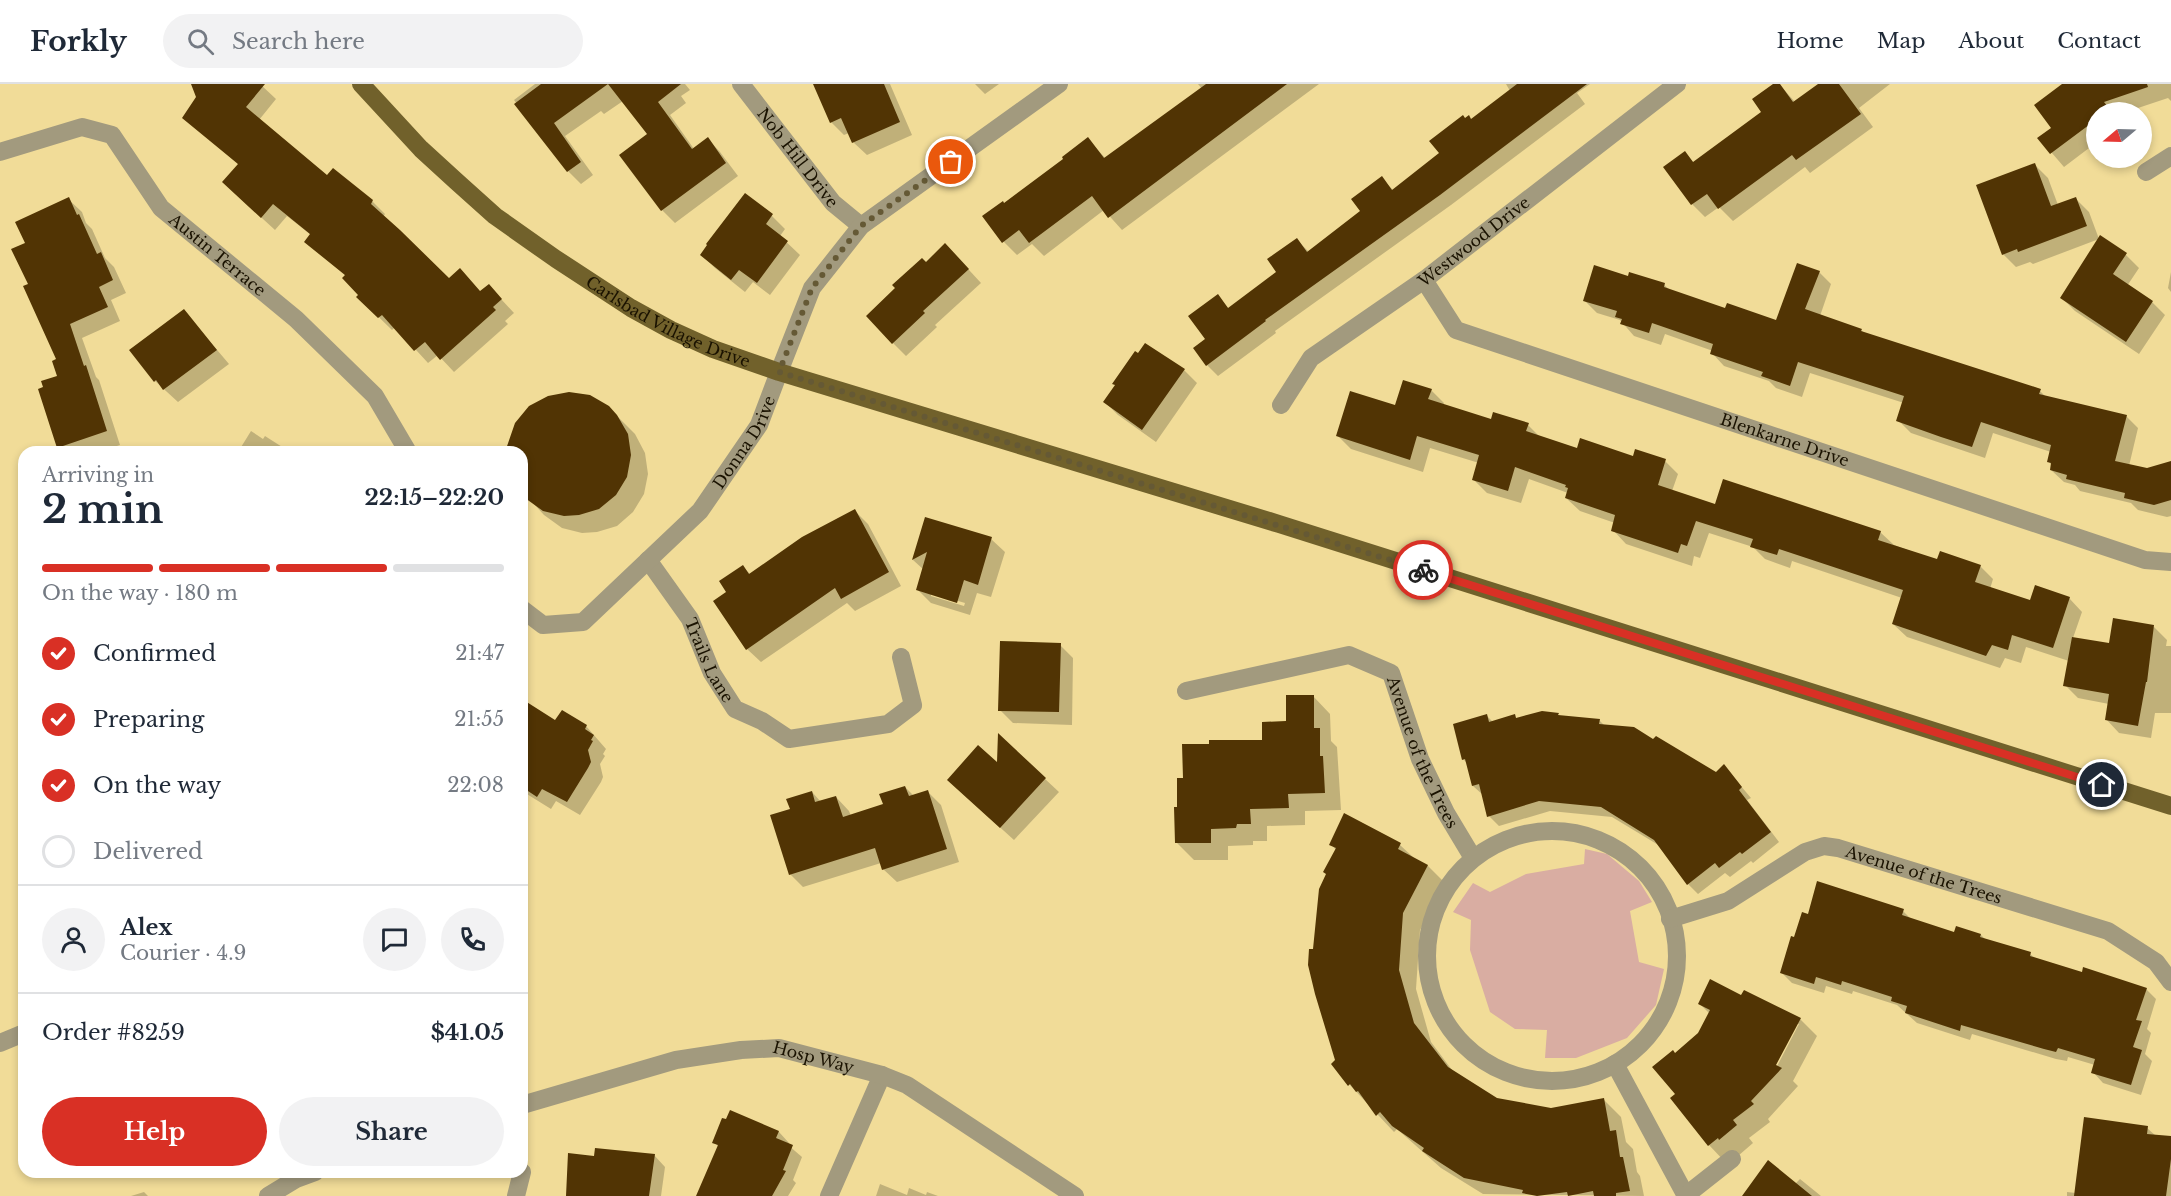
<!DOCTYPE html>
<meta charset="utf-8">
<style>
:root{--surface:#fff;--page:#f2f2f3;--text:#1f2937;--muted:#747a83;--line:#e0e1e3;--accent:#d93025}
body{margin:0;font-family:"Libre Baskerville",serif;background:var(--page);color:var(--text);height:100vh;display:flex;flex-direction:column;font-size:22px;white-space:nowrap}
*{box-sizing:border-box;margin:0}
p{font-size:20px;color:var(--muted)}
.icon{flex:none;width:33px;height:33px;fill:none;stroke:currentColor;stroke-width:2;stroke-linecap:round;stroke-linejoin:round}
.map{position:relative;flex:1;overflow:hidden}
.side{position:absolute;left:18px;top:362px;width:510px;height:732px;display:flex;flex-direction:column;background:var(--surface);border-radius:18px;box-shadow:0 3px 9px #0003}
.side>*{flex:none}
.needle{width:39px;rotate:251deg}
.fabs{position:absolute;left:2086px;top:18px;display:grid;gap:12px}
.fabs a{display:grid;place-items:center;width:66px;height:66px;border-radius:50%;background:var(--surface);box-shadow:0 3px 9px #0003;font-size:30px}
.pin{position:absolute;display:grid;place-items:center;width:51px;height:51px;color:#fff;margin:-26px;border:3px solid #fff;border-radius:50%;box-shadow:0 2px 6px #0007}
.courier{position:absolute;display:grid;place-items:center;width:60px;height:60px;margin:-30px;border:4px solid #d93025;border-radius:50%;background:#fff;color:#222;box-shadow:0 2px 8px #0007}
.summary em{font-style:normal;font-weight:700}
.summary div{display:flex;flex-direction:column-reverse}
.summary{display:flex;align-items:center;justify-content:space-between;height:102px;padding:0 24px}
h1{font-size:39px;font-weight:700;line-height:45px}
.bar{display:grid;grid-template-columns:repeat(4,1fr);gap:9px 6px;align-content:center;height:72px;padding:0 24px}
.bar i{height:8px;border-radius:4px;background:var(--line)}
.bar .active{background:var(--accent)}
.bar p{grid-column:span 4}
.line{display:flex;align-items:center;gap:15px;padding:0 24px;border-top:2px solid var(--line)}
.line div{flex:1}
.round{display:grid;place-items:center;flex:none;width:63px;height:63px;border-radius:32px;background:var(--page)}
ol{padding:0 24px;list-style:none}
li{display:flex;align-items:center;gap:18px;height:66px}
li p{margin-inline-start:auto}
li .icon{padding:6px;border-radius:50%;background:var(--accent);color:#fff;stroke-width:4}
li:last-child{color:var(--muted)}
li i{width:33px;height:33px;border:3px solid var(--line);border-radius:50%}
.cta{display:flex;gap:12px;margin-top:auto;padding:12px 24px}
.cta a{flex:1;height:69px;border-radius:36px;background:var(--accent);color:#fff;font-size:24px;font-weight:700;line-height:69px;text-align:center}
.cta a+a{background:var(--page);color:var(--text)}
header{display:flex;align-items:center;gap:36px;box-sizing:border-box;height:84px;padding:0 30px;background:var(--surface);border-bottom:2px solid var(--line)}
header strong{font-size:28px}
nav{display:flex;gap:33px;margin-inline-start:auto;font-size:21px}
.search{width:420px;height:54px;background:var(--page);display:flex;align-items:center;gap:15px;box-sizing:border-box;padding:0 21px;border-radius:33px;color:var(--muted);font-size:22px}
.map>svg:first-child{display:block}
</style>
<header>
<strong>Forkly</strong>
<div class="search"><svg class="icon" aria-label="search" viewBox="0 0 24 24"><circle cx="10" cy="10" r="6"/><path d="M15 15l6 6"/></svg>Search here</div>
<nav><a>Home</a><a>Map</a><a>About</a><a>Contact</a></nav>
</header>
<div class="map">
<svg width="2171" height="1112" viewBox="0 0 2171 1112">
<rect width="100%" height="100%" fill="#f1dc98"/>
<path fill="#d9ada2" d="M1585,765L1607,770L1639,797L1652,818L1630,827L1639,878L1664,885L1656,921L1627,954L1576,974H1545L1547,946L1515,945L1490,928L1470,866L1471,836L1453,828L1473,799L1490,808L1526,790L1584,780Z"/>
<path fill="#0003" fill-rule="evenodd" d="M196,0H260L276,15L259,36L328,93L333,86L372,117L385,130L383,133L449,196L481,209L489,202L514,229L505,237L508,240L454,288L438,271L428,279L395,243L392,246L358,213L360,211L346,192L306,158L311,151L287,132L275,146L241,115L239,81L184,33L198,14Z
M535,0H685L690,6L681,12L686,19L670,31L694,65L708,55L720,68L738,92L675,139L662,126L649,51L623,17L604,30L601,27L565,52L593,91L581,100L568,87L514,16Z
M832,0H890L912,51L867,71L853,58L849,49L844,51L831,38Z
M975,0H999L985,10Z
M1198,0H1319L1122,146L1104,126L1044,172L1032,160L1017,171L1004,158L984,133L1004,121L1065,75L1088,55L1106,75L1202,5Z
M1506,0H1590L1577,9L1585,20L1451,121L1275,247L1276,249L1218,292L1207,281V255L1218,212L1229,225L1278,189L1297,156L1309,168L1362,128L1381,94L1393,106L1441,70L1466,35L1471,36L1510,7Z
M1776,0H1779L1795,18L1820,0H1890L1859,24L1873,43L1810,89L1805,83L1733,137L1719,123L1705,133L1692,120L1665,84L1685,69L1694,79L1763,28Z
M2065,0H2171V17L2168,14L2126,28H2097V58L2064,83L2039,54L2053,44Z
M2035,81L2048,94L2058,121L2076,115L2089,128L2099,155L2100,153L2126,171L2139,184L2127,202L2152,218L2165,231L2139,270L2075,227L2062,214L2099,155L2033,180L2030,178L2016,183L2003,170Z
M745,111L772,132L785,145L780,152L800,171L770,211L753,198L745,208L715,184L702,171Z
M68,115L82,128L86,139L92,145L105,174L114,183L126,209L111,216L120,237L82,254L96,293L99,296L120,361L99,368H62L58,363V276L30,201L27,160Z
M958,174L981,199L935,241L937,243L906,272L893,259L926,180Z
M1819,188L1831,200L1820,232L1861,246L1865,250L2040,307L2047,314L2126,332L2138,344L2129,382L2147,386L2171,378V432L2167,433L2138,426L2131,419L2080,407L2075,401L2064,398L2051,386L2052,381L2049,378L2051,368L1993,349L1985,374L1911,349L1898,336L1904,319L1810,289L1802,313L1776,304L1769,297L1724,282L1712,269L1713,267L1665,250L1661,261L1634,252L1620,236L1597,229L1584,216L1629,194L1664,201L1670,206L1726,226L1777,238Z
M2171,188V208L2168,204Z
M184,227L229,280L178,318L155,297Z
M1184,286L1197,299L1156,358L1118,331L1105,318Z
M1431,306L1444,319L1443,322L1492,337L1528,341L1540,353L1578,366L1665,377L1678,390L1672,407L1716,422L1880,448L1894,461L1938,477L1980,482L1993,495L1990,505L2031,518L2069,514L2082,528L2073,554L2110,561L2154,543L2167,556L2166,562H2171V629H2155L2151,654L2119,649L2106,635L2109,620L2078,614L2065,601L2069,577L2026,563L2021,579L2005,574L2000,584L1907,553L1893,540L1902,514L1792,477L1790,484L1765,475L1753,463L1709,449L1700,474L1694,472L1692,482L1626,460L1613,446L1615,439L1580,427L1566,414L1568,409L1529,395L1521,419L1487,409L1474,396L1479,379L1430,364L1423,388L1351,365L1338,352Z
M608,323L635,350L645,369L648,390L644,410L633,428L617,442L597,448L582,449L562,444L544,431L522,407Z
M251,347L263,355L265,352L290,368H238Z
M855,427L868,440L901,502L855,527L847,519L761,578L747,565L728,508L743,483L751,491Z
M926,435L991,455L1005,468L991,513L977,509L970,531L931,519L918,506L924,486L913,476ZM931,509L965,519L964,522L931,512Z
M1060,561L1073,574L1072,641L1013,639L1000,626Z
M1313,612L1330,630L1331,657L1337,663L1341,726L1305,727V741L1267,742V757H1253V761L1228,762V776H1194L1177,759L1179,724L1184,696L1263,657L1288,639Z
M522,619L556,638L586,642L606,665L603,670L605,672L600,680L603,693L601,698L580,731L556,717L551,725L522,707Z
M1558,631L1560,633L1599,636L1605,642L1716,690L1724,682L1751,714L1747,716L1779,758L1753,779L1751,777L1730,793L1725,789L1698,810L1688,800L1660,762L1612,733L1550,727L1499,742L1489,732L1483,711L1473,702L1467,679L1463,675L1487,632L1494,639L1514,632L1518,636Z
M999,652L1059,708L1014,756L962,709L998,681Z
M905,703L914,712L928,708L941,721L959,778L897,798L883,785L881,779L803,803L790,790L792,726L812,708L821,718L836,713L849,727L851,732L885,721Z
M1331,760L1400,761L1414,774L1428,782L1445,799L1420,846L1416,905L1431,958L1455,990L1496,1015L1551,1026L1604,1016L1621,1033L1626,1058L1633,1065L1637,1088L1640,1092L1644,1112L1483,1110L1441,1084L1397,1045L1394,1048L1349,1000L1337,977L1314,867L1336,766Z
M1903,827L1912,836L1955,850L1981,851L1986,856L2030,870L2036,875L2083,890L2146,905L2156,915L2147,945L2151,949L2145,970L2152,977L2141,1011L2103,999L2093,988L2095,981L2068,973L2067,977L2056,975L1972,950L1970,956L1917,939L1897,921L1853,907L1852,910L1826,902L1824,909L1792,899L1782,889L1795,855L1809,831Z
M1741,913L1800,935L1817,952L1793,997L1798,1002L1768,1035L1770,1038L1749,1054L1753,1059L1738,1072L1726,1079L1709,1061L1677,1010L1675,971L1700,950L1710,930L1699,919ZM1796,940H1799L1774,988L1771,987Z
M731,1028L779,1048L789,1059L788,1061L802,1073L793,1096L796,1099L788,1112H697L719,1063L714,1058Z
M2147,1044L2156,1052L2171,1054V1112H2067V1108L2076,1109Z
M654,1071L665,1083L661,1112H567L595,1074Z
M1800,1095L1821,1112H1744L1795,1100Z
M880,1100L907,1111L909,1104L926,1111L927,1108L938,1112H876Z
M144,1108L148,1112H131Z"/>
<path fill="#513404" d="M191,0H265L246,23L327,91L333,84L373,116L371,120L400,146L449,194L460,184L480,207L489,200L502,215L493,223L496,226L440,276L425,258L414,267L382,231L378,234L356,213L358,211L342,194L345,191L304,158L310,150L273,120L261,134L222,98L238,80L182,34L196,13Z
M541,0H608L554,39L581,78L567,88L514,20Z
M608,0H681L658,18L692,65L708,53L726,79L661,127L619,71L647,50Z
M813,0H884L900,38L852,59L841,34L830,39Z
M1206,0H1287L1108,134L1092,112L1029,159L1019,146L1002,159L982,132L1003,117L1004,119L1063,75L1062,73L1088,53L1104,74Z
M1517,0H1587L1440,111L1265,236L1266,237L1206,282L1193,264L1205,255L1188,232L1218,210L1228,224L1276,188L1267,175L1297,154L1307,168L1360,127L1351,115L1382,92L1392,106L1439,69L1429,57L1463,31L1465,34L1469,31L1471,35Z
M1773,0H1780L1793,18L1818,0H1839L1861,30L1796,76L1792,71L1718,125L1707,110L1691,121L1663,83L1685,67L1693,78L1761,28L1752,15Z
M2062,0H2147L2148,3L2104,18L2112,28H2097V35L2050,70L2037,54L2051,44L2034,21Z
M2035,79L2051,122L2076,113L2087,142L2018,168L2017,165L2002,171L1976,101Z
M745,109L773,130L766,140L788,157L757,199L739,186L731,196L700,171L707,161L706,160Z
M69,113L77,131L79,130L97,170L101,168L113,196L99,203L108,223L70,240L84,282L86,281L107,347L57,364L38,305L43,303L41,297L57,292L52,277L56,275L23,202L28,200L11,165L25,159L15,138Z
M2100,151L2127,169L2113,190L2153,217L2126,258L2060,214Z
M945,159L969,185L923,227L925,229L892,260L866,232L895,204L892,201L922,174L926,178Z
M1797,179L1820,187L1805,225L1862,245L1861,247L2041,305L2039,310L2127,331L2115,377L2147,384L2171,377V416L2154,421L2124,414L2125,409L2066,395L2067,391L2050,386L2051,379L2047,378L2051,361L1981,338L1972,363L1941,353L1896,337L1904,312L1798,278L1790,302L1761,292L1763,288L1710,270L1713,260L1652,239L1649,249L1620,240L1622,235L1615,233L1617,227L1583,217L1594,181L1628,192L1629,188L1665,199L1664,203L1725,224L1727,219L1776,236Z
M184,225L217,266L163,306L156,296L154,298L129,266Z
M1145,259L1185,285L1142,346L1103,318L1115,301L1112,300L1135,267L1138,269Z
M1403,296L1432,305L1428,315L1491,335L1493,328L1529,339L1526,347L1577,364L1580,354L1633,372L1635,365L1666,375L1658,401L1715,420L1723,395L1881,447L1878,456L1937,475L1940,467L1981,481L1975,498L2030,516L2035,501L2070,513L2053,564L2012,551L2008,566L1992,561L1986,572L1892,540L1903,506L1779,465L1777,471L1750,463L1753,455L1696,437L1687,462L1681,460L1678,469L1611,447L1615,431L1565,414L1568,404L1565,403L1566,401L1515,383L1508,407L1472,396L1479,371L1417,352L1410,376L1336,352L1350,307L1395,321Z
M569,308L590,311L609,322L617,331L628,350L631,371L627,393L616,411L599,425L579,431L564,432L543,427L525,414L522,409V368H505L515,339L529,322L548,312Z
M855,425L889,488L841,515L835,504L746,566L713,517L726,508L719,497L743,481L749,490L802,453Z
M925,433L992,453L978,501L964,496L957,519L916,506L927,468L912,476Z
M2113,534L2154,541L2147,598H2146L2138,642L2105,636L2109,610L2063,602L2072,553L2109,559Z
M1000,557L1061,559L1059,628L998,627Z
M1286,611H1314V644H1320V672H1323L1325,709L1288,710L1289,724L1250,725L1251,740H1237L1236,744L1211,745V759H1175L1174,723H1177V694H1183L1182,660H1209V656H1262V638L1286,637Z
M522,615L555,636L562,626L587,641L585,645L594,651L591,656L593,657L588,666L591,678L588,684L567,718L542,705L537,713L522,703Z
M1542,627L1559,629L1558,631L1600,635L1599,640L1634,643L1653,655L1656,652L1716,688L1724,680L1742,703L1739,706L1771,748L1742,770L1740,768L1719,784L1715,779L1687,801L1654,756L1601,723L1539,717L1487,733L1479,700L1472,702L1465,675L1462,676L1453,640L1487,630L1489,638L1515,630L1516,634Z
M998,649L1046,694L1000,744L947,696L978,661L997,678Z
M905,702L909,712L928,706L947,765L882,786L875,764L789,791L770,731L790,725L786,715L812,707L815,718L836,712L843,733L883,720L879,710Z
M1344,729L1401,759L1398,765L1428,781L1403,829L1399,886L1414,939L1448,983L1497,1014L1551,1024L1604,1014L1610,1047L1616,1046L1620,1073H1623L1630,1107L1616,1109V1112H1594L1593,1107L1568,1112L1567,1108L1537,1112L1522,1109L1523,1106L1464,1094L1422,1067L1424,1064L1392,1042L1380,1028L1376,1032L1358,1007L1356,1008L1350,1000L1348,1002L1331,980L1335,976L1315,910L1308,881L1309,865H1313L1319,805L1326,790L1323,788L1336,764L1329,761Z
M1817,797L1904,825L1902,831L1954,848L1956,842L1981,850L1980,853L2031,868L2030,872L2082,888L2083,883L2147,904L2136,936L2142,937L2133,963L2142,966L2131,1001L2091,989L2095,975L2058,964L2056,968L2044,965L1961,941L1960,947L1905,929L1907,922L1891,917L1892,913L1842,897L1841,901L1816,893L1814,900L1780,889L1791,852L1794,853L1802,828L1808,830Z
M1710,895L1741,911L1744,906L1801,934L1776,981L1782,984L1751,1017L1754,1020L1733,1036L1737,1041L1719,1056L1718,1054L1708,1062L1670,1014L1675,1010L1652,983L1673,966L1675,969L1698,949L1710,926L1698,920Z
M730,1026L779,1047L776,1054L793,1061L783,1086L786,1087L772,1112H696L718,1061L712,1059L722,1034L726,1035Z
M2084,1033L2148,1042L2147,1050L2171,1052V1075L2166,1112H2074Z
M595,1064L655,1070L649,1112H566L568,1069L594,1072Z
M1768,1076L1812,1112H1742Z"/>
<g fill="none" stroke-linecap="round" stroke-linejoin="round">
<g stroke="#a29a7e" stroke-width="18">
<path id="s1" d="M741,0L833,119L861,142"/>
<path id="s2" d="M0,68L82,43L112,51L161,124L296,235L375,312L408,368"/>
<path d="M2146,88L2171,72"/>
<path id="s3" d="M1424,196L1456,246L2145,476L2171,478"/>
<path id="s4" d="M1281,321L1311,274L1424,196L1677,0"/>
<path id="s5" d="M648,476L690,535L712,589L735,625L762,637L789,655L888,640L913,621L901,573"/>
<path id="s6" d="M522,525L543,541L583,538L700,427L759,341L779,288"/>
<path id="s7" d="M1186,607L1349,571L1391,589L1420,675L1446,729L1473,774"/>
<circle cx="1552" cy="872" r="125"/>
<path id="s8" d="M1670,835L1728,817L1805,768L1824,762L1838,764L2108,847L2156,878L2171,898"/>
<path d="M0,959L24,949"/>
<path d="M1615,980L1686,1112"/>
<path d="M516,1112L522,1088"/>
<path d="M829,1112L882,991"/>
<path d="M1685,1112L1732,1075"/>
</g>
<g stroke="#a29a7e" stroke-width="18">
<path d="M779,288L812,204L861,142L1059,0"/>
<path id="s9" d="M522,1021L676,976L741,966L779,964L882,991L907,1001L1075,1112"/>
<path d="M268,1112L296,1095L315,1088"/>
</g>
<path stroke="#71612b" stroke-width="18" id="s10" d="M361,0L421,65L456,97L495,132L556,175L631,224L671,246L713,265L779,288L1279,440L2171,722"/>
</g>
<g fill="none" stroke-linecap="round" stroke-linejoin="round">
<path stroke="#655935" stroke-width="6" stroke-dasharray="0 10.8" d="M951,78L861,142L812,204L779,288L1423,486"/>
<path stroke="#d93025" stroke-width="8" d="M1423,486L2102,701"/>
</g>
<g text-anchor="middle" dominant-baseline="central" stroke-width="6" stroke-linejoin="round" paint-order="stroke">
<g font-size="16" fill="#1a1200" stroke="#f1dc98">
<text stroke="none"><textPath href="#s1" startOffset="93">Nob Hill Drive</textPath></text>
<text stroke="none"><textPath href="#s4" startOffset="256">Westwood Drive</textPath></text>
<text stroke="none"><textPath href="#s2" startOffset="278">Austin Terrace</textPath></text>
<text stroke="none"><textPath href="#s10" startOffset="392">Carlsbad Village Drive</textPath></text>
<text stroke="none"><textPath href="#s6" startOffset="310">Donna Drive</textPath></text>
<text stroke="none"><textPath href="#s3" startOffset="406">Blenkarne Drive</textPath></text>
<text stroke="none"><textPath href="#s5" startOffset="118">Trails Lane</textPath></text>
<text stroke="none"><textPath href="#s7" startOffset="298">Avenue of the Trees</textPath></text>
<text stroke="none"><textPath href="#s8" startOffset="276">Avenue of the Trees</textPath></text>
<text stroke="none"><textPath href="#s9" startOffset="300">Hosp Way</textPath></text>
</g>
</g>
</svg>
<div class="fabs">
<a><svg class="needle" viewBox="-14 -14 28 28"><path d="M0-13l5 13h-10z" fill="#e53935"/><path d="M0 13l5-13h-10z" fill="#747a83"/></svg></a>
</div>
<div class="pin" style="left:951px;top:78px;background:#ea580c"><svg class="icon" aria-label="bag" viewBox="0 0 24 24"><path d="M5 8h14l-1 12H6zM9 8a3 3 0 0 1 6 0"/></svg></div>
<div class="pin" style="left:2102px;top:701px;background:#1f2937"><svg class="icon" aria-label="home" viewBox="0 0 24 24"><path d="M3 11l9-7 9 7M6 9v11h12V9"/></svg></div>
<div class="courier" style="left:1423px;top:486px"><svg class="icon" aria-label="bike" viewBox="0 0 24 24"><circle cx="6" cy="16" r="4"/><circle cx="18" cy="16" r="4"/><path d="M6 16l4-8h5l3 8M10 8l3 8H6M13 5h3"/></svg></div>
<section class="side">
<div class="summary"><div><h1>2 min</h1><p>Arriving in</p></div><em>22:15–22:20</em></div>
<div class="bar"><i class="active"></i><i class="active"></i><i class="active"></i><i></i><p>On the way · 180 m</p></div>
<ol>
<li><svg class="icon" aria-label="check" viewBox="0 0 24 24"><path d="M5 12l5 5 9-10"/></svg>Confirmed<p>21:47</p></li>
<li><svg class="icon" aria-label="check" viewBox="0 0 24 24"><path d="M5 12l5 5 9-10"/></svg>Preparing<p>21:55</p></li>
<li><svg class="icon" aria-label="check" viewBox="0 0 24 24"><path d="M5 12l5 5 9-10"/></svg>On the way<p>22:08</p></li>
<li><i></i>Delivered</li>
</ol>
<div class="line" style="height:108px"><a class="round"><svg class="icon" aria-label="person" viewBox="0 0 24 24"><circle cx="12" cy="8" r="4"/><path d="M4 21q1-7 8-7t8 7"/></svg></a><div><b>Alex</b><p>Courier · 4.9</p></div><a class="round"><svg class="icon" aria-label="chat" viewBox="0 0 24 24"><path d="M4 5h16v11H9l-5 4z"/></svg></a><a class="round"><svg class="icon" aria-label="phone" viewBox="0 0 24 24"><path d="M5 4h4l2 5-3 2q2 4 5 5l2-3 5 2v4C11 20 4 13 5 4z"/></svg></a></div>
<div class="line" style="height:78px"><div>Order #8259</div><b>$41.05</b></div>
<div class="cta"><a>Help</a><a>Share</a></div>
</section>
</div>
